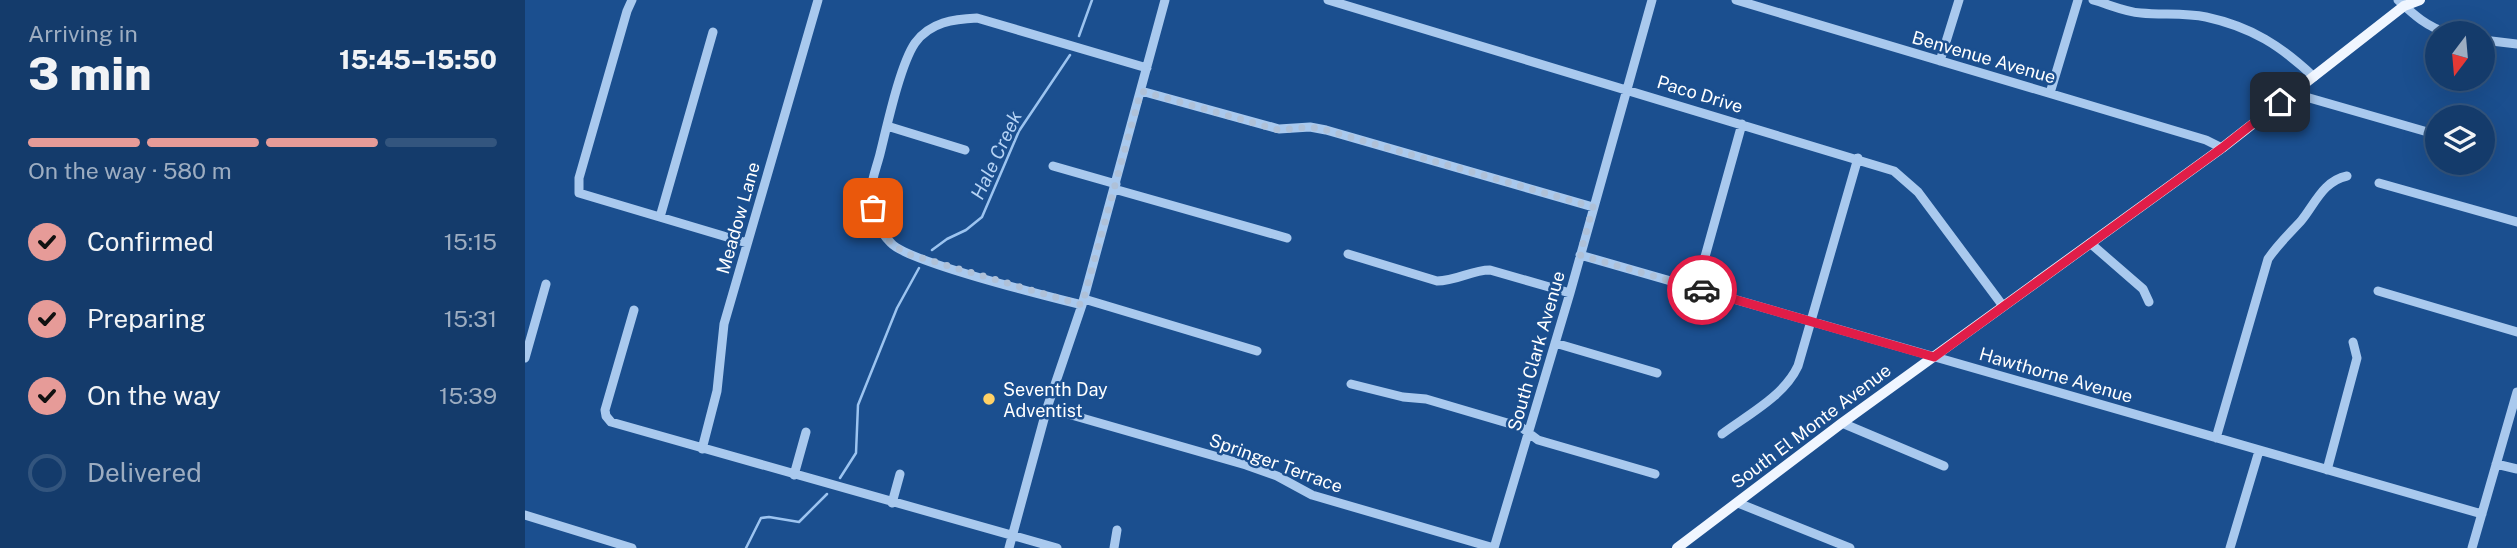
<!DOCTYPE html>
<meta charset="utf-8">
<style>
:root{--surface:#143b6b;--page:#1d4271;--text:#f1f3f6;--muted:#9dadc1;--line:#33557e;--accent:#e69b98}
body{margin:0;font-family:"Public Sans",sans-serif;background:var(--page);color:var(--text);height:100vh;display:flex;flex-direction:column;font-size:26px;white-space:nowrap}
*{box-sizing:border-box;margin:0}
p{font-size:23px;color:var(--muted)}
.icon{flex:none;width:38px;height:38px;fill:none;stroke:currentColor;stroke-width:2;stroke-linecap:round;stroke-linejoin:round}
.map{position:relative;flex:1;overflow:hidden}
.details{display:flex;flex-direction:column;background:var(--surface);width:525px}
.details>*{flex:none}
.needle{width:46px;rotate:196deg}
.buttons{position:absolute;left:1900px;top:21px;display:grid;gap:14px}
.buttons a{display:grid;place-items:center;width:70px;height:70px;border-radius:50%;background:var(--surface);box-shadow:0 7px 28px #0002,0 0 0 2px var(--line);font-size:35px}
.pin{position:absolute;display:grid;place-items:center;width:60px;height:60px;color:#fff;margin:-30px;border-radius:14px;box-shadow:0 4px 10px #0006}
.courier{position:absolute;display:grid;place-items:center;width:70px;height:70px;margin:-35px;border:5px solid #e11d48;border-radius:50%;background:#fff;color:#222;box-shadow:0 2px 9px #0007}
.summary em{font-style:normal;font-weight:800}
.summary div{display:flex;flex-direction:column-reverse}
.summary{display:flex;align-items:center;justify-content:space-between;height:119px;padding:0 28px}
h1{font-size:46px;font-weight:800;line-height:52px}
.bar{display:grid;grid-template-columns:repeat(4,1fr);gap:10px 7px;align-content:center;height:84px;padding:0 28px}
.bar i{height:9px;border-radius:5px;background:var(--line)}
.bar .on{background:var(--accent)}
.bar p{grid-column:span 4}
ol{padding:0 28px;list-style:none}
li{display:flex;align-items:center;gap:21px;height:77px}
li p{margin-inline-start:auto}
li .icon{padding:7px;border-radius:50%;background:var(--accent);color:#111;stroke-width:4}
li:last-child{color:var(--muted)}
li i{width:38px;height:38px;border:4px solid var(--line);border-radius:50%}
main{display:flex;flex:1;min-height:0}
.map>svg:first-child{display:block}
</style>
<main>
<section class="details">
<div class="summary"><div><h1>3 min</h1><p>Arriving in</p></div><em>15:45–15:50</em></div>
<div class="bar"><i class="on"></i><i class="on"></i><i class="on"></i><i></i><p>On the way · 580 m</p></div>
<ol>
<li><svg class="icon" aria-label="check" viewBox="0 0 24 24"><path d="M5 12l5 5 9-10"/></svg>Confirmed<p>15:15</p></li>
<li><svg class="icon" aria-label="check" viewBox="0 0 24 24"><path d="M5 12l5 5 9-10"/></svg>Preparing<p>15:31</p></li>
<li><svg class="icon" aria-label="check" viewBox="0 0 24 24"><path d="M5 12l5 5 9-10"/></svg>On the way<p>15:39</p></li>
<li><i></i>Delivered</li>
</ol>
</section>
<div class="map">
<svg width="1992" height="548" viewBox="0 0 1992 548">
<rect width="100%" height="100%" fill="#1b4f8f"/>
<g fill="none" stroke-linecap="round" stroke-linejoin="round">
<path stroke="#9cc4f0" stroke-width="2.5" d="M554,36L567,0
M407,250L422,239L441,230L457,217L494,131L545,55
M315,478L331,453L333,405L372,308L394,268
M221,548L236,518L244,517L274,522L302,494"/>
<path stroke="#a9c9ee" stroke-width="9" d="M107,0L102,11L54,178V193L222,243
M803,0L1369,171L1393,192L1478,306
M1211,0L1681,140L1697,148
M1568,0C1583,4 1600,12 1616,13C1637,15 1660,13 1681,17C1727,27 1756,46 1789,77
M1873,0C1889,15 1902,27 1923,33
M1958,40L1992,44
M1415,61L1434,0
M616,91L754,129L785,127L801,130L1068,207
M1525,93L1553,0
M1767,93L1913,135
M362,126L440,150
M528,166L591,184
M1854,183L1992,222
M589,189L762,238
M135,217L188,32
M1565,243L1618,289L1624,302
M823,254L912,281C932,281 946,270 965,270L1045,293
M1055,255L1957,514
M1171,289L1217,124
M1853,291L1992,332
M559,299L732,351
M557,305C525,297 383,262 366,243C353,230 343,209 346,190C347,178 352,166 355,154C362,126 375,65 390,43C405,22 429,19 452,18L622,68
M109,310L80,410L81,416L86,422L532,548
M1030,343L1132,373
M0,358L21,284
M826,384L878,397L901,399L996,427L1013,440L1130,474
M522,408L721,465L752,476L787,495L969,548
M1317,423L1419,466
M1197,434C1224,414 1259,396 1273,366L1333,158
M1691,438L1743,259C1753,244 1764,234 1776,221C1790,204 1798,181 1822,176
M177,449L192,391L199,324L293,0
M1971,464L1992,469
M1802,470L1832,358L1828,342
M269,475L281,432
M367,503L375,474
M1213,503L1325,548
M0,515L107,548
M484,548L522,408L557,305L640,0
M589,548L592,530
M969,548L1045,293L1127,0
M1705,548L1734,451
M1947,548L1992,392"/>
<path stroke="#f0f6ff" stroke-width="10" d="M1152,548L1317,423L1697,148L1879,6L1895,0"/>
</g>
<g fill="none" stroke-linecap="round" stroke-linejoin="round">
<path stroke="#afc1d8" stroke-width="7" stroke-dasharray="0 12.6" d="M348,208C353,232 362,243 383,254L557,305L616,91L754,130L785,127L801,130L1068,207L1055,255L1177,290"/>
<path stroke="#e11d48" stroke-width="9" d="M1177,290L1409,357L1697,148L1755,102"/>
</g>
<circle fill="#ffd166" stroke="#1b4f8f" stroke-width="2.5" cx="464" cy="399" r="7"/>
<g text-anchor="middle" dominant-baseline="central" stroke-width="5" stroke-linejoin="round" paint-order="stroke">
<g font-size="18" fill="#fff" stroke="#1b4f8f">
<text transform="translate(1459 57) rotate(16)">Benvenue Avenue</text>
<text transform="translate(1175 94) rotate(17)">Paco Drive</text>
<text transform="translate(213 218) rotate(-74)">Meadow Lane</text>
<text transform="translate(1011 351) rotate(-74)">South Clark Avenue</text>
<text transform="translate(1531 375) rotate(16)">Hawthorne Avenue</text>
<text transform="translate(1286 426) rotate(-37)">South El Monte Avenue</text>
<text transform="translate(751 463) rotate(20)">Springer Terrace</text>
</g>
<g font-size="18" fill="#fff" stroke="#1b4f8f" text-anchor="start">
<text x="478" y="389">Seventh Day<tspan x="478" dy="21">Adventist</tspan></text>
</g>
<g font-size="19" font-style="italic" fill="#b5d3f5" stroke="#1b4f8f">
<text transform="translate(471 155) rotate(-65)">Hale Creek</text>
</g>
</g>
</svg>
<div class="buttons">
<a><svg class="needle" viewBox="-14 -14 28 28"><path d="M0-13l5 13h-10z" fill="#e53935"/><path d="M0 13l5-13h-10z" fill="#9dadc1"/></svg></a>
<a><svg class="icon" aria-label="layers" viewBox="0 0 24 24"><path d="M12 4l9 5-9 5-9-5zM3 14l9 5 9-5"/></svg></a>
</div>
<div class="pin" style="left:348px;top:208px;background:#ea580c"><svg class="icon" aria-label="bag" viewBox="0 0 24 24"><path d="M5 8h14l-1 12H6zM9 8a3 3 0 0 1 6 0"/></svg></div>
<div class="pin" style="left:1755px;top:102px;background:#1f2937"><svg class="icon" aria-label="home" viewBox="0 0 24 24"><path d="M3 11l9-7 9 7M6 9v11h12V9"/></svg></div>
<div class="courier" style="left:1177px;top:290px"><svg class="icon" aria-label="car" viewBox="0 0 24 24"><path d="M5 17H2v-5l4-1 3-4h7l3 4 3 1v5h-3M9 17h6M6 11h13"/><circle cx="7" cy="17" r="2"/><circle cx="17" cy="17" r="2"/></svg></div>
</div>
</main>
